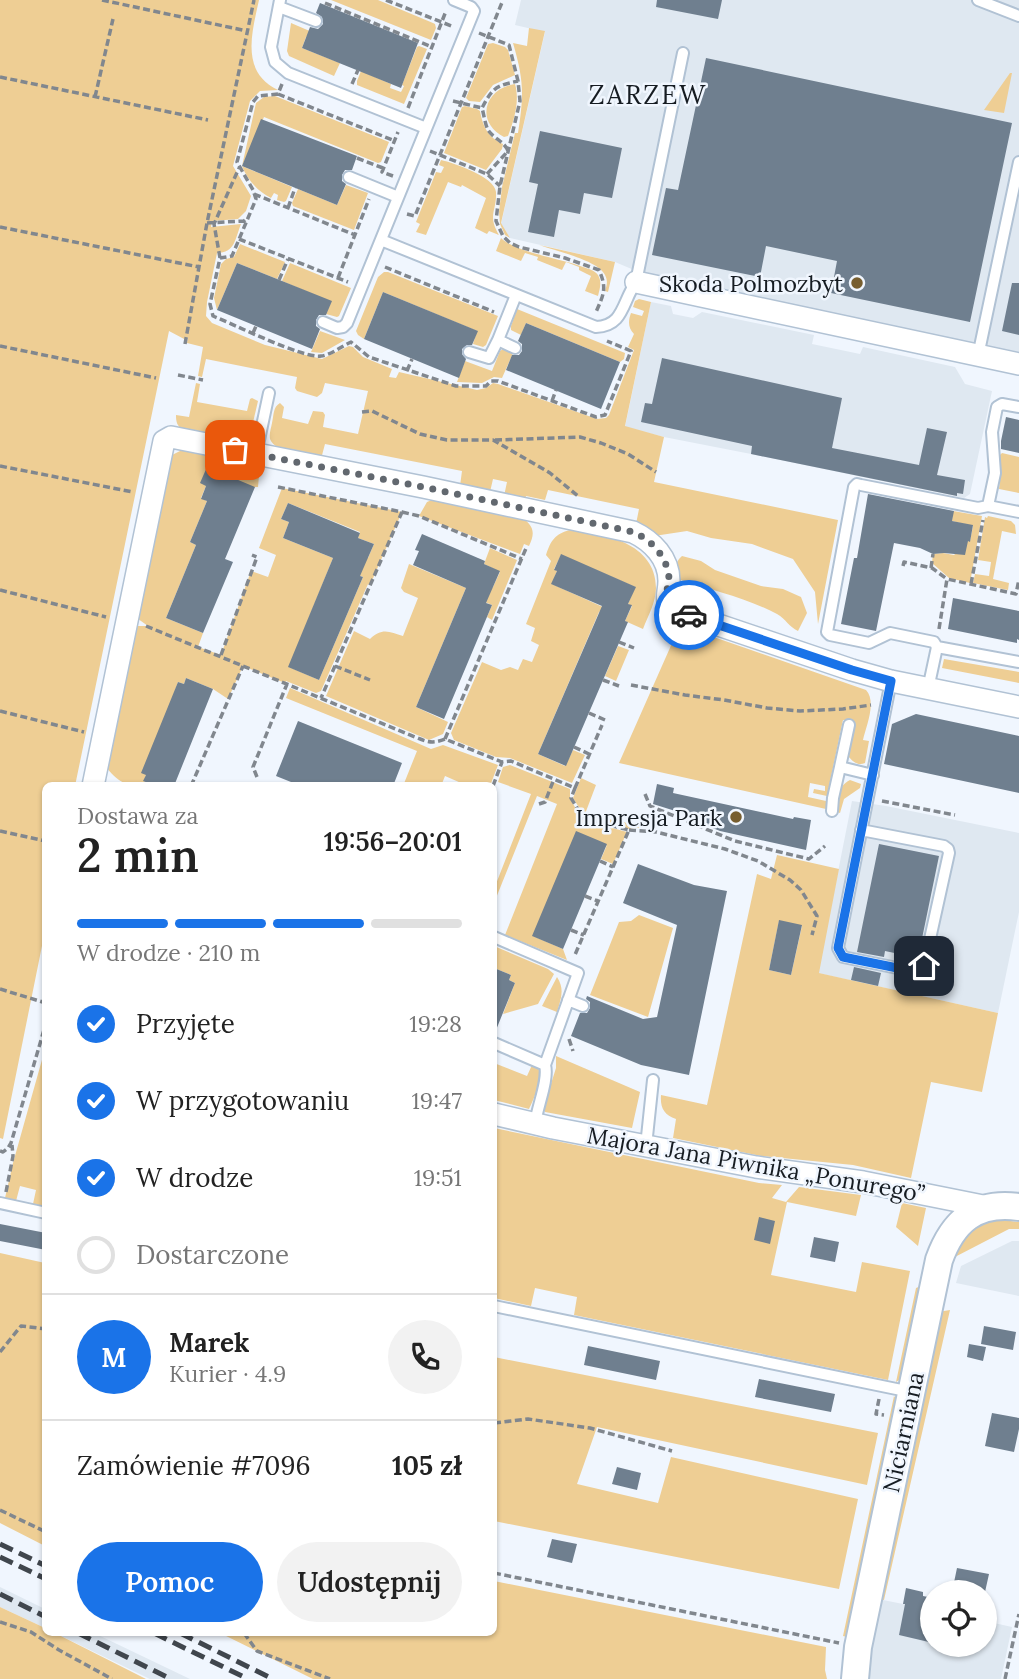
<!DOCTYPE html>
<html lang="pl">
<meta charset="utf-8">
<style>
:root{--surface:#fff;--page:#f2f2f2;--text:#222;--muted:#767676;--line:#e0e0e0;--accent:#1a73e8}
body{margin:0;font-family:Lora,serif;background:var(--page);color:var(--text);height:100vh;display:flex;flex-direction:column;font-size:26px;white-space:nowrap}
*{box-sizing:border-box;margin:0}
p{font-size:23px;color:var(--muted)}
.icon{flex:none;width:38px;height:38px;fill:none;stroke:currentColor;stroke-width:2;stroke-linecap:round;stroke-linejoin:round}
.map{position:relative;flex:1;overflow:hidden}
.panel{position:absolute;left:42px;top:782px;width:455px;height:854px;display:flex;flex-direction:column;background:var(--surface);border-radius:10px;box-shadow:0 2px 5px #0004}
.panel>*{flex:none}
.controls{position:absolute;left:920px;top:1580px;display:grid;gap:14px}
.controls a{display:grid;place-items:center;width:77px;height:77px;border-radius:50%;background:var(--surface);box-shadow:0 2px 5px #0004;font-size:35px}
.pin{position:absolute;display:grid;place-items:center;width:60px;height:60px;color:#fff;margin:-30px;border-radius:14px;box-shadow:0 4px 10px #0006}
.courier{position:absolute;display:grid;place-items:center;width:70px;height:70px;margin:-35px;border:5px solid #1a73e8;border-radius:50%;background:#fff;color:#222;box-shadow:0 2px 9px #0007}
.head em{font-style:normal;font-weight:600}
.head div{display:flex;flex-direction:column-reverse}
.head{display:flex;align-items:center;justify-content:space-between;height:119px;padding:0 35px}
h1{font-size:46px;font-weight:600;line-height:52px}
.bar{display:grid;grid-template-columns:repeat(4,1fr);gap:10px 7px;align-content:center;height:84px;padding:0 35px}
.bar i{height:9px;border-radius:5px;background:var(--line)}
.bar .current{background:var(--accent)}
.bar p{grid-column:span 4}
.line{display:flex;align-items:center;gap:18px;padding:0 35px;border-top:2px solid var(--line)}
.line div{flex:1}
.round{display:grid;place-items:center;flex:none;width:74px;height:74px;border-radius:37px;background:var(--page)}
ol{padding:0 35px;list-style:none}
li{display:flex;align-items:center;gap:21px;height:77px}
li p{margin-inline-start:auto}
li .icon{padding:7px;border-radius:50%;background:var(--accent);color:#fff;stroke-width:4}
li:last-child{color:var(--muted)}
li i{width:38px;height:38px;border:4px solid var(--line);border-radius:50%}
.button{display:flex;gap:14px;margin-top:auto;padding:14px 35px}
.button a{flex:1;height:80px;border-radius:42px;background:var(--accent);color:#fff;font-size:28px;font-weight:600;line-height:80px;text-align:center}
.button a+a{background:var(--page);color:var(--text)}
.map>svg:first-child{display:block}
</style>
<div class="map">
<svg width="1019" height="1679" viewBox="0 0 1019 1679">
<rect width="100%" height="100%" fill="#f0f6fe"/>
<path fill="#dfe8f1" d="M521,0H1019V352L653,278L615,262L510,238L501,224L545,32L515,25Z
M651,302L671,306L673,314L693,318L702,312L814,335L812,344L860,354L863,347L955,367L965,384L992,391L970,494L964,498L751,454L664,437L625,427Z
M852,801L886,806L1019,833V912L998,1013L818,973Z
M1012,1241H1019V1296L956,1283L961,1266Z
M0,1587L45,1609V1628L0,1607Z
M878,1599L933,1610V1645H985V1621L1012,1627L1001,1679H865Z
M55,1633H94L190,1679H150Z"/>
<path fill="#eece94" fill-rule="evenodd" d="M0,0H259C252,32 240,72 278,90L260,91L250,101L233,166L251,196L246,211L238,219L212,221L211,227L241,224C235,239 235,253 217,253L207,302L206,316L212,323L265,345L322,359L349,346L353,347L363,357L392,369L389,377L396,378L399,372L477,390L486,388L493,383L498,384L597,419L606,418L609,415L634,350L628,347L634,334C628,328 628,321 631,313L642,316L644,311L633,307L635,301L639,299L651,302L625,426L664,437L654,482L838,520L818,624L815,592L793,559L752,544L711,538L687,531L654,536L636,524L639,509L548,490L545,500L526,496L525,500L504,496L507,482L493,479L490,492L460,486L462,471L325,444L321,459C308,456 275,453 270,439C269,434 271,428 272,423C274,414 273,407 280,403L284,407L282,418L308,424L313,411L323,412L325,415L323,427L358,434L368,391L325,383L322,393L317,397L297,391L295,388L297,377L206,359L202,377L198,376L203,347L187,343L188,337L186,340L169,331L75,786H46L45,931L3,1139L0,1138Z
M331,0H378L433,23L435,24L436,28L431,40Z
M291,23L312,32L306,37L302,48L340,63L334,76L289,56L287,51Z
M529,28L545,31L501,223L510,238L505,235L500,224L499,212L502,187L515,133H518C524,94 524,81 513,43L527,46Z
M493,43L505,47L508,50L515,75L493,85L480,102L469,101L466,98L488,44Z
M419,46L427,49L404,104L357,85V81L361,71L391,84L390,88L401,92L404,86L402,85L417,47Z
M1010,73H1012L1004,113L984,110Z
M515,84C520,101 514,120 508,136L504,137C475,122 484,89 515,84Z
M275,96L389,142L381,162L378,163L264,117L242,166L292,187L286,201L284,202L277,200L278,195L274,193L271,198C259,192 247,180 242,166L256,103L264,97Z
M465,106L477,109L480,111C483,127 488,137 503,144L502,149L486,170L444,153L462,107Z
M441,160C454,163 495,177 496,192C497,211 487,215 499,235L489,231L487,234L475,228L486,198L462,185L461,187L448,182L426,235L416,232L420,224L416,222L436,172L441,173L444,167L439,165Z
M346,185L368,193L354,230L293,206L292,203L298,189L337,205Z
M501,238C517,253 560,258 583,267C589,269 594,270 598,275C602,282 600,288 598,296L585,291L591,276L579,270V267L566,262L562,270L537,260L538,257L525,253L521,261L496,251Z
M240,244L285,262L277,279L237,263L217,310L214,298L221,264L226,259L234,257Z
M539,245L615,262L608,292L605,291C607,285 608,281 605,275C598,260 555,251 539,245Z
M290,263L351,288L339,316L337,317L326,314L331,302L282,281Z
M384,272H388L498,316L486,345L483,347L473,344L477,331L383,292L364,339L358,335L356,331L378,277Z
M517,309L625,353L624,359L620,362L526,323L521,335L511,330V326Z
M320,331L345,340L322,353L311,352Z
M503,349L514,351L502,378L494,377L482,383L457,382L465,361L492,371L500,351Z
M196,383L200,384L197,402L247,411L250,399L252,398L258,401L251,431L248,436L238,442L183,430C177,426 176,422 176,415L189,417Z
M184,449L260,464L258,487L206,486L201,498L207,501L190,542L196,545L166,618L203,633L198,647L221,655L251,571L268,577L276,555L259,548L282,488L402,512L370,585L368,584L321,691L316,693L286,681L285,683L243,666L228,699L213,689L186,678L184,684L178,682L144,781L156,786C134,786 122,788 107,768L135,626H148L134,616L166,463L172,455ZM288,503L360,532L358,538L374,544L368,558L362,556L355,574L363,577L319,680L289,667L333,558L283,538L289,522L281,519Z
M1002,453L1019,457V493L999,489L1001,470L998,457Z
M434,499L521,517C533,525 536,532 529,546L524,544L520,554L419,516L427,502Z
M953,511L982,516L970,583L949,578L932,563L933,554L943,553L954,555L968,541H970L973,526L952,521Z
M988,516L1011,521L1015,525L1016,534L1002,531L993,579L1009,583L1008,590L973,583L975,574L989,576L991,562L978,560L985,517L987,518Z
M570,530C604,533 656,543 656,588C656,602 648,616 643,629L625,621L632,606L628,604L635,587L561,555L554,569L557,571L552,584L605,608L599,612L538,754L565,766L573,750L585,755L572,783L510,758L496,757L454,740L451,733L482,662L501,670L510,667L518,670L523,659L532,662L539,645L531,641L535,628L526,624L551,561L546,555C551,540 555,534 570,530Z
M490,548L517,560L492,620L487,617L492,605L480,600L493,587L500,572L484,564Z
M682,556L701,561L715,570L761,586L783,589L801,597L807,613L798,631C789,627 786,619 777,614C747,598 711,590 678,579C676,569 674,563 682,556Z
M409,564L466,588L416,707L448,722L443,734L429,740L326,696L354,631L370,639C382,627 390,632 403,636L418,598L404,592L401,588Z
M682,626L866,690C877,702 866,726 863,740L869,741L865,763C858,766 853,762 848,756L854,722L843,720L827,796L813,793L814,789L825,791V786L810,783L808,797L826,801V809L619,763L673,641L666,638L673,629Z
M618,646L629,650L616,681L605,676Z
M944,659L1019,672V683L942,668Z
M290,688L431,749L443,745L498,765L490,786H468L445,776L441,786H403L417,751L286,698Z
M510,765L570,789V799L583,820L627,832L613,864L601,859L607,845L533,936L563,949L567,960L505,935L557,804L537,796L494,903V889L531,794L498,782L503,767Z
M581,778L596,785L585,814L646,827L629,829L585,817L573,798Z
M850,780L861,784L860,788L844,799L840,813L837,812C838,798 837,787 850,780Z
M777,855L839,869L819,973L998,1013L982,1092L931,1082L911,1178L853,1165L761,1156L673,1138L676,1119C664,1115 660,1108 661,1095L707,1105L757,874L771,879ZM779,921L802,926L791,975L769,970Z
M639,915L673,928L648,1017L590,995L619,922L631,921Z
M494,946L548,969L554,974L538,1004L503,1014L515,983L509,980L511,975L494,968Z
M557,977C565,989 561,999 557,1012L542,1006Z
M45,1049V1207L33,1204L36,1190L20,1186L16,1201L5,1198L13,1163Z
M556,1056L640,1092L632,1128L545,1112L544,1106L556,1068Z
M494,1063L527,1076L532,1065C536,1068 539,1068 540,1073C541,1081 533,1102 529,1109L494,1100Z
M494,1128L759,1183L782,1185L772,1198L786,1202L799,1187L861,1195L856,1216L787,1202L771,1275L856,1292L862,1262L910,1271L888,1380L574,1315L577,1297L535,1288L531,1306L494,1298Z
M902,1203L926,1208L918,1246L896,1227Z
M995,1219L1019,1222V1229H1009L951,1259L961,1239L980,1223Z
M0,1253L45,1263V1546L0,1523Z
M921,1286L904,1377L896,1382L916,1288Z
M950,1310L884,1600L878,1599L938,1312Z
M494,1357L878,1433L867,1485L597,1427L577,1484L658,1503L671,1457L858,1499L839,1589L494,1521Z
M894,1396L898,1402L847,1637L843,1636Z
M494,1581L826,1647L825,1670L827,1679H313L220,1633H494Z
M0,1607L45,1628L46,1633H55L146,1679H0Z"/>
<path fill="#6f7f8f" d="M657,0H722L718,19L656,7Z
M320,3L418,43L401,88L302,48L310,27L318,29L323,24L322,17L316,13Z
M706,58L1012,123L970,322L831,293L837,261L766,246L760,277L652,255L666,188L678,190Z
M261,119L357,156L352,170H345L342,175V181L346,184L337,205L242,166Z
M540,131L622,148L612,198L584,193L580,214L559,210L554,237L528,232L538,184L529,182Z
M237,263L332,301L326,315H319L316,320V326L320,329L312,349L217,310Z
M1012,283H1019V335L1002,331Z
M383,292L478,331L472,345H467L462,349V354L466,359L459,378L364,339Z
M526,323L620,362L601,409L506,370L512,355H519L522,351V344L518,341Z
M662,358L842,398L832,448L919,465L927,428L947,432L937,475L965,480L963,494L957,493V496L751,454L752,446L641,422L645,403L652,404Z
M1006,417L1019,420V453L1001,449V441Z
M207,467L255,487L225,559L233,562L203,633L166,618L196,545L190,542L207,501L201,499L206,486L200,483Z
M868,494L954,511L952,521L973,525L970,542L968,541L965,555L944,553L933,554L920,548L894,543L876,631L841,624L854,558H857Z
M288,503L360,533L358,538L374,544L360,576L363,577L319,680L288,667L333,558L283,538L289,522L281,519Z
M422,534L485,561L484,564L500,571L486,603L492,605L444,719L416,707L466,588L413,565L419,551L415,550Z
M561,554L636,587L628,604L632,605L625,621L628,622L566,766L538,754L602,606L551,584L557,571L554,570Z
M953,598L1019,611V640L1017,639V643L948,629Z
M186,678L213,689L174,786H156L143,781L146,775L141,773L178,682L184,684Z
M916,714L1019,736V793L884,764L892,724Z
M298,721L402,763L393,786H301L276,776Z
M657,784L674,788L673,793L793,819L794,817L811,820L806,850L720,831L688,818V815L653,804Z
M576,831L607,844L563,949L532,936Z
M879,844L939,856L918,958L885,951L884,957L857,952Z
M638,864L694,885L727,891L689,1075L641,1065L571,1036L580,1013H587L590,1008V1002L586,999L587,996L643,1019L657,1017L677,925L623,903Z
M779,920L802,925L791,975L769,970Z
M854,967L881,973L878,986L851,980Z
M494,968L511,975L509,980L515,983L494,1035Z
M759,1217L775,1221L770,1244L754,1240Z
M0,1224L46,1233V1250L0,1241Z
M814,1237L839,1242L835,1262L810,1257Z
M984,1326L1016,1332L1013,1350L981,1344Z
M969,1344L986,1347L983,1361L967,1357Z
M588,1346L660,1361L656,1380L584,1365Z
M759,1379L835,1394L831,1412L755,1397Z
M992,1413L1019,1418V1429L1014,1452L985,1446Z
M617,1467L641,1473L637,1490L612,1484Z
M552,1539L577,1544L572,1563L547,1557Z
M957,1568L989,1574L985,1592H952Z
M906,1588L923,1592V1596L933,1598V1643L899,1635L905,1604H903Z"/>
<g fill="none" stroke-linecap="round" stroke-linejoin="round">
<g stroke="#b1c2d4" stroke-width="14">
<path id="service" d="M280,0L271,47L275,62L288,73L426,128
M978,0L1019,16
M279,7L316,21
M349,177L398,197
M381,240L596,327C624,326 622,302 636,282L683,53
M323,322L337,328L343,327L347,323L474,11L471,7L454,0
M515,348L498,340L516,295
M469,352L489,358L498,340
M978,356L1019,162
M256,454L269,393
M988,506L995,473L992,432L997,407L1002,404L1019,407
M937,647L1019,662
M928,689L937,647L934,642L890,633L869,643L830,635L827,632L854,487L857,484L861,485L978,508L988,506L1019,512
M840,767L849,725
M832,811L833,798L840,767L873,775
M861,830L944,846L948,849L949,853L924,966L921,970L917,972L843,957L838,948L891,681
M494,937L578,973L545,1065C549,1080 537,1107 535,1124
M568,1000L583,1006
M494,1043L545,1065
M646,1146L653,1080
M0,1203L46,1213
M494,1306L911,1392"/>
</g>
<g stroke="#b1c2d4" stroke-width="24">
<path id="minor" d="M636,282L1019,364
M93,786L164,441L171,437L423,487L633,532C652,541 669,558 669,581C669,596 662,600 677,611L852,670L891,681L1019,707
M494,1114L553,1128L756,1167L863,1182L988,1207"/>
</g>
<g stroke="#b1c2d4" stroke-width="30">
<path id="tertiary" d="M855,1679L858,1647L939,1260C953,1221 976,1201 1019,1207"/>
</g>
<path stroke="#81878e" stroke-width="3.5" stroke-dasharray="7 3.5" stroke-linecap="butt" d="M102,0L247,31
M386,0L454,27
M325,3L432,47
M479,33L509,45L518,81L520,101L500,186L496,221L503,236L510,243L519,247L565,258L599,270C607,288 604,294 596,312
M0,77L208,120
M282,84L278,94L258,96L253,102L237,162L253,190L256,199L232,256L220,258L210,304L213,316C233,324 304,359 321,356C331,355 342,346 351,342L369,357L456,386H486L491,381H498L596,417L605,415L631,351L607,341
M352,84L358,70
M278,94L395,141
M95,97L113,19
M453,101L482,108
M408,108L446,11
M430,151L487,174L500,186
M357,158L383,168
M487,174L508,151C504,141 494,139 488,130C485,124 484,115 482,108C493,87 496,86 518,81
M393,176L382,172L398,132
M254,194L355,235
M288,208L295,188
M407,214L415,216L503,0
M207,223L244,221L246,219
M0,227L199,267
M239,239L348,282
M220,258L214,224L239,168
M385,267L494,312
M338,278L369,199
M279,280L288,259
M253,333L256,326
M185,344L207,223L254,0
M0,346L156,378
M407,371L412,359
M178,375L203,380
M552,401L556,390
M362,412L372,411L420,434L447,440H493L550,473L578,496
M495,440L580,437L601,443L628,454L656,472
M0,466L133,492
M278,487L402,512L321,698
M402,512L419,516L522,559
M903,566L904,562L932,568L947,579
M931,568L933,554
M971,584L983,520
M0,590L106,617
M146,626L415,737C427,742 433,744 445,739L502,762L511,761L575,788L571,798L584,819L629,830L574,957
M939,629L947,579L1016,594L1019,579
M619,642L634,648
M221,655L257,557L252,555
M335,666L370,680
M603,680L619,686
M631,685L685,695L724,700L767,708L800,711L843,709L871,705
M0,711L84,732
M589,713L605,720
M445,739L527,546
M574,747L589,754
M257,777L253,767L287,684
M191,786L243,666
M493,786L502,762
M575,788L602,725
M645,794L650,806L735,841L809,859L825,846
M882,801L955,815
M539,804L545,802L554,779
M629,830L656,832L725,849L758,861L790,880L801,890L817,916L812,935
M0,831L46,841
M600,861L613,867
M585,896L598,901
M571,930L584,935
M0,989L46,1003
M569,1039L573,1051
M0,1151L3,1152L8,1148L11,1143L46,1023
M6,1192L13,1156L12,1145
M0,1352L21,1326L46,1329
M879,1399L876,1414L884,1415
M494,1423L528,1419L590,1428L672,1451
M0,1510L46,1532
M494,1573L839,1643
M0,1622L31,1632L59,1650L112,1679
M244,1633L257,1651L330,1679
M1005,1679L1019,1614"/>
<use href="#service" stroke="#fff" stroke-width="10"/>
<use href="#minor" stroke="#fff" stroke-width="21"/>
<use href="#tertiary" stroke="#fff" stroke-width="26"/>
<path stroke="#40464d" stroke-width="5" stroke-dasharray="14 7" stroke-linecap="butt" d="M0,1544L46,1566
M0,1557L46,1579
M0,1594L46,1617
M78,1633L171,1679
M154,1633L248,1679
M180,1633L273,1679"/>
</g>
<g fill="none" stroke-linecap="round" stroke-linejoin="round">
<path stroke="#62686f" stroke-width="7" stroke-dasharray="0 12.6" d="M235,450L423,487L634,532C652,541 667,556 669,578C669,585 665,593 667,600C669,609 681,612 689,615"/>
<path stroke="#1a73e8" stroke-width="9" d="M689,615L852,670L891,681L838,948L843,957L917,972L921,970L924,966"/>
</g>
<g fill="#775e2f" stroke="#f0f6fe" stroke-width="2.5">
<circle cx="857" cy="283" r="7"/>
<circle cx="736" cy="817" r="7"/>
</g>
<g text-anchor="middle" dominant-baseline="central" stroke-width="5" stroke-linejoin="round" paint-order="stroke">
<g font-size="23" fill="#161c22" stroke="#f0f6fe" text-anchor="end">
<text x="843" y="283">Skoda Polmozbyt</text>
<text x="722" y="817">Impresja Park</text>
</g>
<g font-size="23" fill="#161c22" stroke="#f0f6fe">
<text transform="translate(756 1164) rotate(10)">Majora Jana Piwnika „Ponurego”</text>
<text transform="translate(903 1432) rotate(-78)">Niciarniana</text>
</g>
<g font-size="26" letter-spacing="2" fill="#161c22" stroke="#f0f6fe">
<text x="648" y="94">ZARZEW</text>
</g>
</g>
</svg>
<div class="controls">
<a><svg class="icon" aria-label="locate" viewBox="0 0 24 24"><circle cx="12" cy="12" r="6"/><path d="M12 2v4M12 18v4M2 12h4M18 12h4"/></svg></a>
</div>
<div class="pin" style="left:235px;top:450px;background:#ea580c"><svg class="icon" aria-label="bag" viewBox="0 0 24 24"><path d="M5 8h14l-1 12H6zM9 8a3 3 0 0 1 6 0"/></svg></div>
<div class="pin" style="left:924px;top:966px;background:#1f2937"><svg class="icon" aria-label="home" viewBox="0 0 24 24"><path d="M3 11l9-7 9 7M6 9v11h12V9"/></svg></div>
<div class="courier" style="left:689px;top:615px"><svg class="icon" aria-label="car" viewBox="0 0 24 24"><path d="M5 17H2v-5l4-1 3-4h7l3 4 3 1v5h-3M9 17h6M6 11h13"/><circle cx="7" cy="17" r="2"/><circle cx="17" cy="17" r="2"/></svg></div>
<section class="panel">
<div class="head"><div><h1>2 min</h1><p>Dostawa za</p></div><em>19:56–20:01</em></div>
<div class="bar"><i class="current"></i><i class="current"></i><i class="current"></i><i></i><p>W drodze · 210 m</p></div>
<ol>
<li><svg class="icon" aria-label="check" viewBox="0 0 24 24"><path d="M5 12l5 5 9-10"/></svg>Przyjęte<p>19:28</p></li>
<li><svg class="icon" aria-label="check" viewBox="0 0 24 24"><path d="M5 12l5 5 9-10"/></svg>W przygotowaniu<p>19:47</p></li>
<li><svg class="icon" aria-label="check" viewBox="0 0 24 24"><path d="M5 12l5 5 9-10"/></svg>W drodze<p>19:51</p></li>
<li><i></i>Dostarczone</li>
</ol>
<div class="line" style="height:126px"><b class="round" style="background:var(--accent);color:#fff">M</b><div><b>Marek</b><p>Kurier · 4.9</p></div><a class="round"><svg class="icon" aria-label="phone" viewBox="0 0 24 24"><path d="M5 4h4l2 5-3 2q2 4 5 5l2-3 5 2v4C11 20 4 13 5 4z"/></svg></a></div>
<div class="line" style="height:91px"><div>Zamówienie #7096</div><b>105 zł</b></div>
<div class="button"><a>Pomoc</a><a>Udostępnij</a></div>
</section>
</div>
